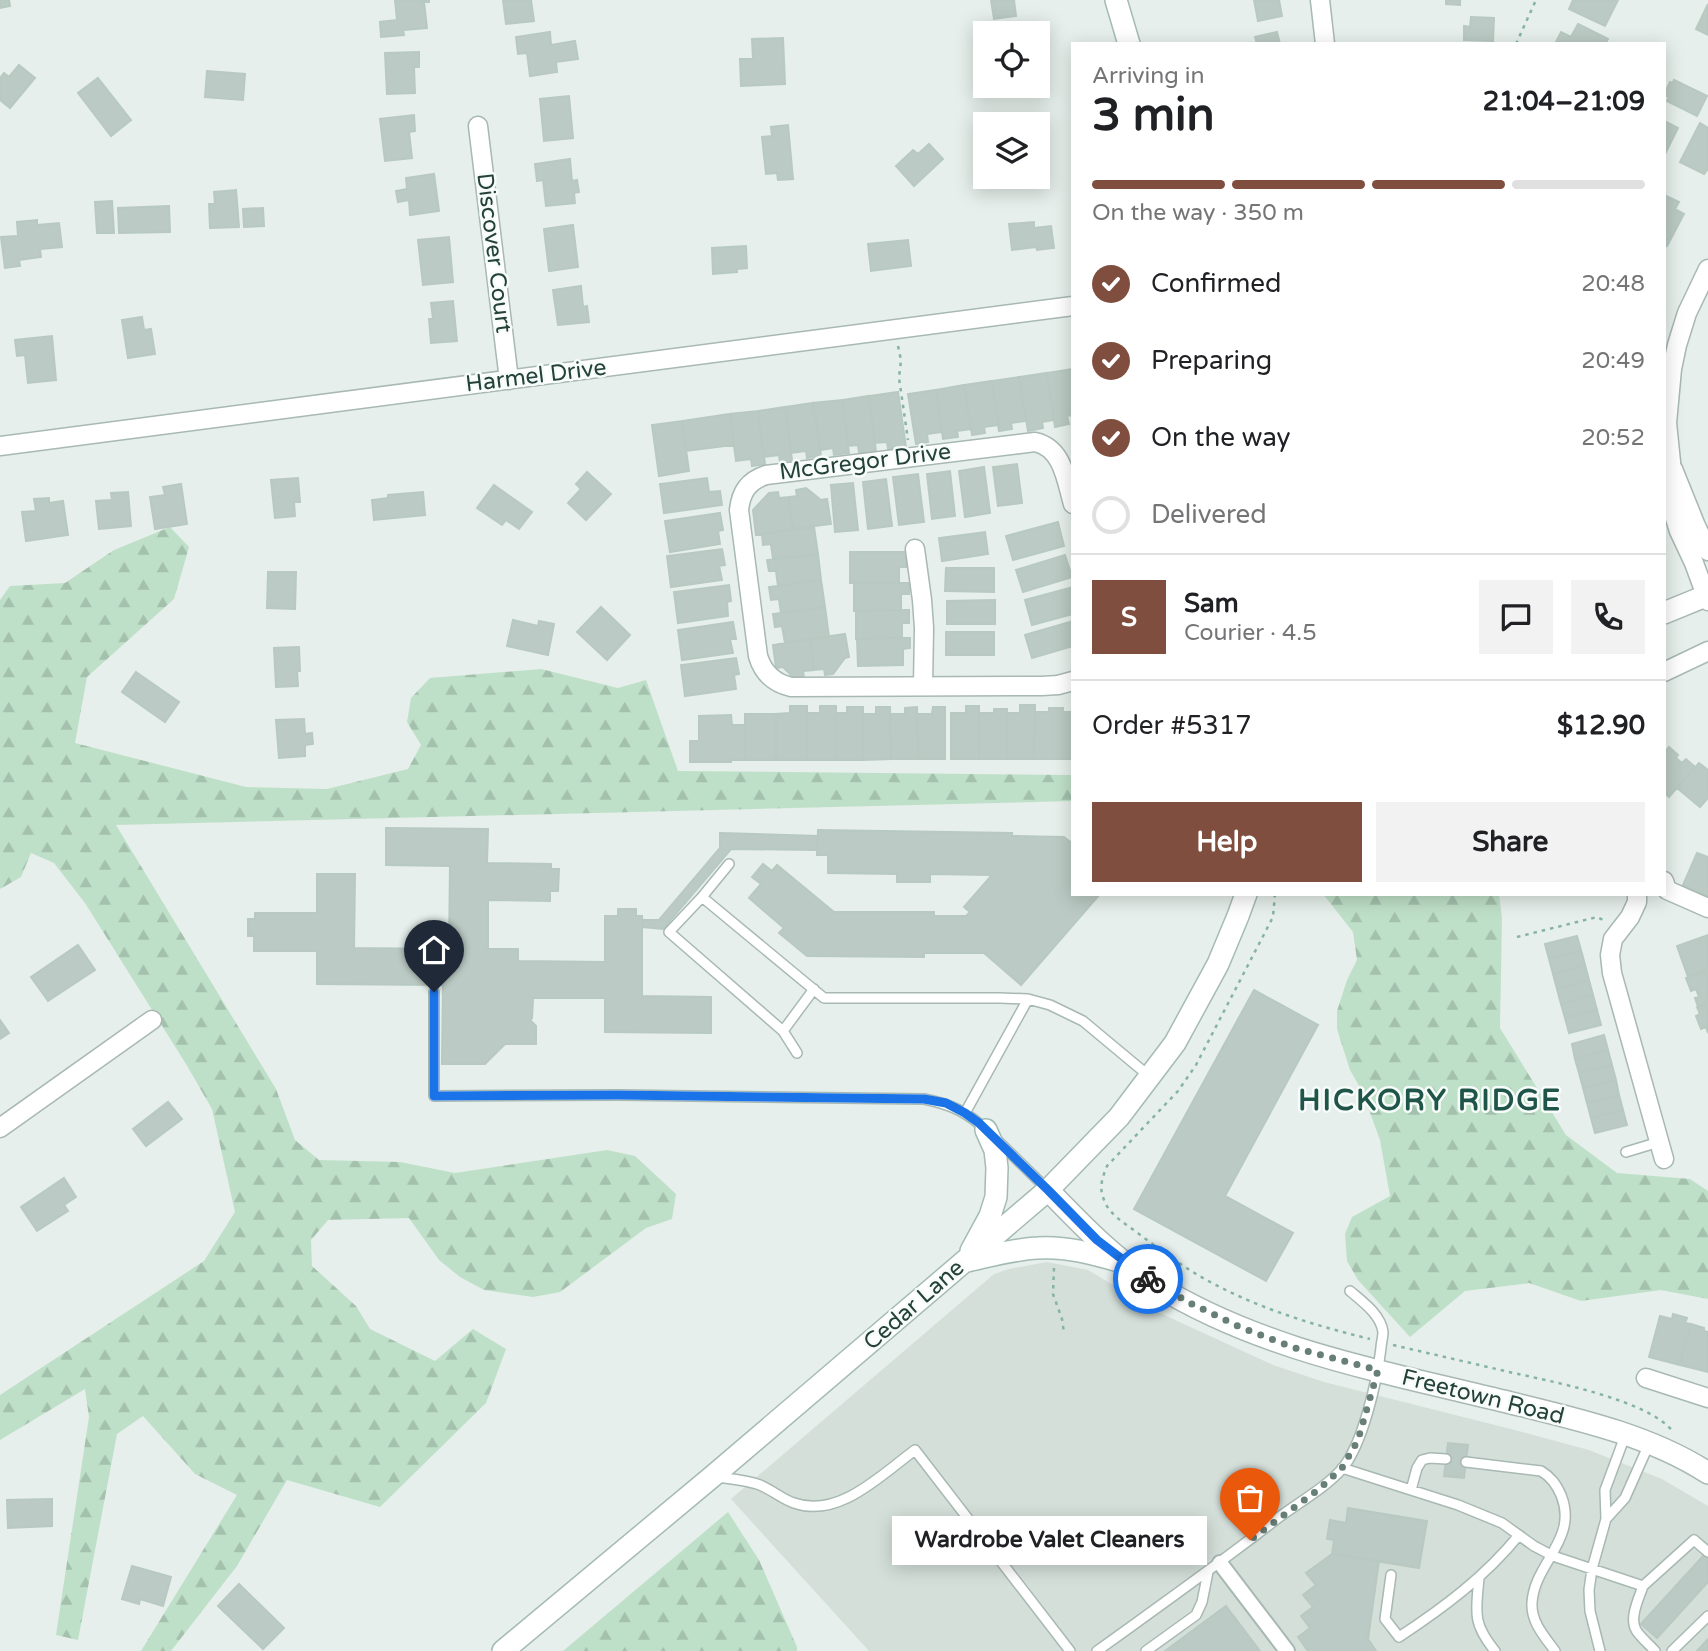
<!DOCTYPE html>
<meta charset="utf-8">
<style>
:root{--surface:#fff;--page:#f2f2f2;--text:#202124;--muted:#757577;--line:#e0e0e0;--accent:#7f4e3f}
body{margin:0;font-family:"Varela Round",sans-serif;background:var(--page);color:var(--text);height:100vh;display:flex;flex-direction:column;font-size:26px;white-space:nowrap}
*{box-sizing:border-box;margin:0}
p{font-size:23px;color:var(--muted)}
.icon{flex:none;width:38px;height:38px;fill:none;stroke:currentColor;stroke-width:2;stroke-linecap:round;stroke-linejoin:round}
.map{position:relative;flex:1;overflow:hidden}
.sheet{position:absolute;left:1071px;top:42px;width:595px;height:854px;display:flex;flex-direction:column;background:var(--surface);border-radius:0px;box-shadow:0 4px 18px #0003}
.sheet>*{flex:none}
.controls{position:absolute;left:973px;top:21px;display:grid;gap:14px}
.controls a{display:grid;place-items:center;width:77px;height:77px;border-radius:0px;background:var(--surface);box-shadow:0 4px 18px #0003;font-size:35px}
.pin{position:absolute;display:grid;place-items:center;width:60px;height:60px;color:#fff;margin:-72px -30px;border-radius:50% 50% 50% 0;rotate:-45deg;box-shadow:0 0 7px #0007}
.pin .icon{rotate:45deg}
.courier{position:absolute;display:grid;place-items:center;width:70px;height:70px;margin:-35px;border:5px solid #1a73e8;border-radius:50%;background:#fff;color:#222;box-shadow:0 2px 9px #0007}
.bubble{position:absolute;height:49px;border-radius:0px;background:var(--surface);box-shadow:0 4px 18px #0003;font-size:23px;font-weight:700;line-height:49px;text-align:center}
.head em{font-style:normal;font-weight:700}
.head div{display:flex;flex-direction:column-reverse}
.head{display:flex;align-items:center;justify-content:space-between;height:119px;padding:0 21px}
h1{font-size:46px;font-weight:700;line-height:52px}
.bar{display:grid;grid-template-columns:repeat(4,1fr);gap:10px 7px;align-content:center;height:84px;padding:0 21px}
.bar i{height:9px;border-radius:5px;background:var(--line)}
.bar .current{background:var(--accent)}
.bar p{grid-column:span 4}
.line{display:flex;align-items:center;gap:18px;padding:0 21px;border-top:2px solid var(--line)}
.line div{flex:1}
.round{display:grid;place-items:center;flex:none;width:74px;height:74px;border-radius:0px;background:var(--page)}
ol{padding:0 21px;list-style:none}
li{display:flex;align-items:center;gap:21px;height:77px}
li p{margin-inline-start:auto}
li .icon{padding:7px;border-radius:50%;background:var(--accent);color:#fff;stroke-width:4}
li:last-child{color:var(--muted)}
li i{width:38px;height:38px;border:4px solid var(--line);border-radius:50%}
.primary-button{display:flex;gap:14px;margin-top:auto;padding:14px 21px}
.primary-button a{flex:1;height:80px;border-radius:0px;background:var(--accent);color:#fff;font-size:28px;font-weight:700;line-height:80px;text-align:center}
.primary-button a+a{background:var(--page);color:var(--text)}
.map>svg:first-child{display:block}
</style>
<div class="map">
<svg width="1708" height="1651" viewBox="0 0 1708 1651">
<defs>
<pattern id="forest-firs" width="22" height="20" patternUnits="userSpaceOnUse" patternTransform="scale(1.75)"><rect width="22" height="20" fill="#bfe0c8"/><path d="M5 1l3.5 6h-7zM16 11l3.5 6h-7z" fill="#a4c1ad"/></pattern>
</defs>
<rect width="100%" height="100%" fill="#e6efeb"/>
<path fill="#d4dfda" d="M1047,1262L1088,1270L1160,1313L1273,1365L1324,1382L1515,1430L1589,1450L1662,1479L1708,1506V1651H869L731,1499L994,1274L1009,1269Z"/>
<path fill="url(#forest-firs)" d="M170,527L189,547L174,599L87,677L75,743L246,787L327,789L408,769L421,745L407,722L411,698L430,678L541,669L618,688L646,680L678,771L1073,775V801L116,825L276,1089L295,1140L319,1160L400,1162L455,1173L607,1150L635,1156L676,1194L672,1219L646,1228L560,1292L533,1297L484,1290L460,1277L439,1260L409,1218L328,1220L311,1240L312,1266L356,1306L370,1329L435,1361L473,1329L506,1349L486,1403L380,1507L287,1480L237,1566L171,1651H141L237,1495L195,1474L143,1416L117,1434L78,1640L56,1635L89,1417L85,1389L0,1440V1395L204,1261L235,1212L212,1109L186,1064L85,903L54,863L31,853L21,877L0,889V600L10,586L65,583L114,550Z
M1323,894H1499L1502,919L1500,1028L1566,1135L1617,1173L1690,1179L1708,1191V1299L1661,1290L1581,1301L1529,1283L1465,1291L1410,1337L1358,1280L1347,1261L1345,1234L1352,1217L1390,1196L1380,1140L1362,1091L1350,1070L1337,1029V1011L1347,980L1357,960L1353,932Z
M728,1512L759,1560L797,1647V1651H563Z"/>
<path fill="#bbcac4" stroke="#b8c9c2" stroke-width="2" d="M0,0H9L10,6L0,8Z
M395,0H429V2H424L427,28L403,30L404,35L381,37L380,22L397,20Z
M503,0H531L534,21L506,24Z
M991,0H1014L1016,16L994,19Z
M1254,0H1279L1282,16L1258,21Z
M1446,0H1460V5L1446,4Z
M1573,0H1618L1605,26L1569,9Z
M1708,4V35L1696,29Z
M1471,17L1494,18L1493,41L1464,40V26L1470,27Z
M1578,24L1608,39L1605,44H1555L1561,32L1571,37Z
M550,32L551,45L575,41L578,59L556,62L557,72L530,76L527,53L518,54L516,37Z
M1277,32L1280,44H1257L1255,37Z
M783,38L785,84L741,86L740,59H753L752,39Z
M419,52V67H414L415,93L387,94L385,53Z
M19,65L35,78L10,108L0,100V78L4,73L9,77Z
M207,71L245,74L243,100L205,97Z
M98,78L131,120L111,136L78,93Z
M1674,80L1707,96L1697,116L1667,101L1669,97L1664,95L1670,82L1673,83Z
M569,96L573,138L544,141L540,99Z
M414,115L415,131L409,132L412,158L385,161L380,119Z
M1664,121L1678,128L1664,156Z
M1700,123L1708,128V169L1704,174L1680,162Z
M788,125L793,179L778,180L777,173L766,174L762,137L772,136L771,127Z
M929,144L943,159L914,186L896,166L913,150L918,154Z
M570,159L572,181L577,180L579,192L574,193L575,203L546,206L543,180L537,181L535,164Z
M434,174L439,211L410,215L409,200L398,202L396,191L407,189L406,178Z
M236,190L239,227L210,228L209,204H215L214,192Z
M1664,195L1679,202L1675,209L1684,214L1667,246L1664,245Z
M112,201L114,233H97L95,202Z
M169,206L170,232L119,233L118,208Z
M263,208L264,226L244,227L243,209Z
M37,220V225L59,223L62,247L40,249L41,257L19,260L20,266L5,268L1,237L18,236L17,222Z
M1034,222V228L1051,226L1054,248L1037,250L1036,247L1012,250L1009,224Z
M573,225L578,267L549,271L544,229Z
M449,237L453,282L423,285L418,240Z
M908,240L911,266L871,271L868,244Z
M746,246L747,268L737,269V272L713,274L712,248Z
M581,286L583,307L587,306L589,322L558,325L553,290Z
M453,301L457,341L431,343L429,319H433L431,303Z
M142,317L144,330L151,329L155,354L128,358L122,320Z
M52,336L56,380L28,383L25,355L17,356L15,340Z
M1073,369V415L1067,416L1069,424L1055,427L1047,373Z
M1047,373L1054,420L1042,422L1043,428L1028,431L1019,377Z
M1019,377L1026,421L1011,423L1012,429L999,431L992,381Z
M992,381L999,425L984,427L985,433L972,435L964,385Z
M964,385L971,429L957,431L958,437L943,439L936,390Z
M936,390L942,432L927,434L928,442L916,444L908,394Z
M898,392L906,447L888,449L887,442L875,443L869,396Z
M869,396L876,451L859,453L858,445L848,446L842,400Z
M842,400L849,453L834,455L833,448L820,450L813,403Z
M813,403L821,456L807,458L806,451L791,453L785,407Z
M785,407L792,460L780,462L779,455L764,457L758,411Z
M758,411L765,464L752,466L751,459L736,461L730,414Z
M730,414L734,445L686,451L682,421Z
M682,421L689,471L659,476L652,425Z
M1017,464L1022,503L998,506L993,467Z
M984,467L990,513L965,517L959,471Z
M950,471L955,516L932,519L927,474Z
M587,472L611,494L586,520L568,503L581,489L576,484Z
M918,474L924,522L899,525L893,477Z
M298,478L300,502H294L295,516L275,518L271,480Z
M707,478L709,492L720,491L722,505L664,513L660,484Z
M886,479L892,526L868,529L863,482Z
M853,483L858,530L835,532L831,485Z
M181,484L187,524L155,529L150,497L165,495L163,487Z
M494,485L532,512L519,529L506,520L502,525L477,508Z
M806,488L821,500L827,499L831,524L793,529L789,497L797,496L796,490Z
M128,492L131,526L99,529L96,501L112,500L111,493Z
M423,492L425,515L374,520L372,500L388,498V495Z
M778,492L779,498L789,497L793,529L756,535L753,510L769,493Z
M49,498V503L63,501L68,535L26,541L22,512L36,511L34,499Z
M720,513L723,530L718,531L720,544L670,552L665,521Z
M1058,522L1064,546L1013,560L1006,536Z
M814,527L818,554L773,559L771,544L763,545L762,534Z
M985,532L988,554L942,561L939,538Z
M722,549L725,565L719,566L722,580L671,587L667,556Z
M850,552H906V567H899V583H850Z
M818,554L821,580L778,586L776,571H769L767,560Z
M1065,555L1072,577L1023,592L1016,570Z
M946,568H994V592L945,591Z
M268,572H296L295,609L267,608Z
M821,580L825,607L781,613L779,599L771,600L769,587Z
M854,583H909V594H901V610L854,611Z
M729,585L731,601L727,602L728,616L678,623L674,592Z
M1073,587V614L1032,625L1025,600Z
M995,600V624H947V601Z
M601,607L630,635L607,660L577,632Z
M825,607L829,637L785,643L782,626L775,627L773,614Z
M909,610V623H902V638L856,639V611Z
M513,620L538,626L539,621L554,624L548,655L507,646Z
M1073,621V646L1032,658L1025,635Z
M733,622L736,639H730L733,653L682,660L678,630Z
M946,632H994V655H946Z
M845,634L849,657L845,658L833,674L825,675L824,669L814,670L810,639Z
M902,638H910V648L903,649V665L858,666L857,639Z
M810,639L814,670L803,671L804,678L795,679L783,667L776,668L773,645Z
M299,647L300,671H297L298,686L276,687L274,648Z
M736,658L739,674L734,675L736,689L685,696L681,665Z
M136,672L179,702L165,722L122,692Z
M1020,705H1035L1034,759H1007V713H1020Z
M790,706H807V760H776V714L790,713Z
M820,706H836V760H807V713H820Z
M966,706H979V759H951V713H966Z
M847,707H863V760H836V713H847Z
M876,707H890L891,759L863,760V714H876Z
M917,707L918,759H891L890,714H905V708Z
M933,707H945V759H918L917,714H932Z
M1049,708H1063V759H1034L1035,712H1049Z
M994,709H1007V759H979V713H994Z
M1063,712H1073V759H1063Z
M745,714H776V760H745Z
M731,715L732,725H745V760H731V762H690V741H699V716Z
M304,719L305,734L312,733L313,744L305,745V756L279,758L276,720Z
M1669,747L1678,755L1676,758L1682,763L1686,759L1695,767L1669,797L1664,792V753Z
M1699,763L1708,770V798L1700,807L1677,788Z
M386,828L488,829L487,863L551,864V869H559L558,891H550V901L488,900V949H518V961L605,962V916H618V909H636V916H642V996L711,997V1033L605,1032V998H533L532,1018L530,1020L536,1026V1044H505L485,1064H442L443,985L317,984V951H254V936H248V919H255V913H317V874H355L354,948L449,949L450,866L386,865Z
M818,830L1012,833V836L1064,837L1073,844V894H1100L1021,985L984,953H924V957L807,956L779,933L784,928L749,898L761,884L752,877L763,864L772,871L777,865L834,912H934V916H966L970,912L964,907L992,875L930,874V882H897V874L828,873V855H817Z
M720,833L818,836L817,850L731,849L663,929L643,927V920H659L720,848Z
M1697,853L1708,857V896L1683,885Z
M1708,935V970L1688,977L1677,946Z
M1577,936L1581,950L1549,959L1545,944Z
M78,945L95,970L48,1001L31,977Z
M1581,950L1585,965L1553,974L1549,959Z
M1585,965L1589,980L1557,989L1553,974Z
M1708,970V1003L1698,1007L1695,998L1699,997L1696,989L1691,991L1686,978Z
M1589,980L1593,995L1561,1004L1557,989Z
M1254,990L1318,1025L1225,1196L1293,1233L1266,1281L1134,1209Z
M1593,995L1597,1010L1565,1018L1561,1004Z
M1708,1003V1033L1706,1027L1701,1029L1696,1016L1700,1014L1697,1007Z
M1597,1010L1601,1025L1569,1033L1565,1018Z
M0,1020L9,1033L0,1039Z
M1604,1035L1608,1050L1575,1059L1572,1044Z
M1608,1050L1612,1065L1579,1073L1575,1059Z
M1612,1065L1616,1080L1583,1088L1579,1073Z
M1616,1080L1619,1095L1587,1103L1583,1088Z
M1619,1095L1623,1110L1591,1118L1587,1103Z
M168,1102L182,1119L146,1146L133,1129Z
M1623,1110L1627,1125L1595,1133L1591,1118Z
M64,1178L76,1197L64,1205L68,1211L37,1231L21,1207Z
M1673,1314L1687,1318L1685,1323L1691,1324L1680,1365L1649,1357L1660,1316L1672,1319Z
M1691,1324L1704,1328V1331L1708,1332V1372L1680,1365Z
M1448,1443L1468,1445L1464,1478L1444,1476Z
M52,1499V1526L8,1528L7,1500Z
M1348,1508L1427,1521L1419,1568L1332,1554L1334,1540L1327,1539L1330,1520L1346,1523Z
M1332,1554L1379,1561L1368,1639L1376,1651H1308L1298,1637L1310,1628L1301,1616L1313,1607L1303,1595L1316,1585L1306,1573Z
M1704,1555L1708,1559V1582L1657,1638L1641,1624Z
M132,1566L171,1577L163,1606L140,1599L139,1604L122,1599Z
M239,1584L284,1628L263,1649L218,1606Z
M1226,1606L1260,1651H1165Z
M1708,1639V1651H1697Z"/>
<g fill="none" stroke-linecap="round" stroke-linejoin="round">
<g stroke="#a8b8b2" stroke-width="12">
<path id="service" d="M729,864L702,897L824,998H1000L1028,999L1050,1005L1083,1021L1149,1076
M702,897L669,932L783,1031L797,1053
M434,992V1096L619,1095L924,1099C950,1104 968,1112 987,1131
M783,1031L814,989
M965,1113L1028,999
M997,1140L1047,1189
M1626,1152L1659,1142
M1466,1462L1541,1471C1551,1477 1556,1484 1561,1495C1579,1539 1534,1563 1532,1603C1531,1622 1544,1636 1555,1651
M1342,1468L1458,1505L1502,1523L1534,1546L1553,1556L1643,1586L1694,1540L1708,1552
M717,1477C731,1479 747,1480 760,1485C772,1490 782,1499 794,1503C839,1519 882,1474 915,1450L1070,1651
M1411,1490L1417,1468L1422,1460L1430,1458L1446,1459
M1606,1519L1625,1498L1649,1444
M1391,1575L1385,1619L1399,1637C1443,1608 1485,1577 1519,1535
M1479,1578C1476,1612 1472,1623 1495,1651
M1643,1586C1639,1598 1629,1618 1636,1630C1640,1637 1649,1644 1655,1651
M1097,1651C1158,1607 1219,1564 1278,1518C1299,1502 1324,1489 1342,1469C1363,1444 1377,1381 1381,1348C1381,1344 1383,1337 1383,1332C1381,1315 1363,1302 1350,1291
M1146,1651L1196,1615L1202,1602L1208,1572
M1600,1651L1590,1611L1589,1590L1592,1569L1606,1519L1605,1490L1625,1436
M1672,1651L1708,1616"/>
</g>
<g stroke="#a8b8b2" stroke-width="18">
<path id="pedestrian" d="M1220,1563L1287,1651"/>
</g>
<g stroke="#a8b8b2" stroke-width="21">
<path id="minor" d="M1320,0L1325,44
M478,126L509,380
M1708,269L1687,313L1677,345L1672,369L1667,423L1671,462L1669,499L1679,531L1694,563L1708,601
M0,446L1073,306
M1673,469L1696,526L1708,551
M1073,504C1066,480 1063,448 1035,442L766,475C748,481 741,492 739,510L758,656C763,673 774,683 791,687L1042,686L1058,685L1073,681
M915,549L922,600L924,628L923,686
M1664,672L1708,651
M1664,881L1667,890L1708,908
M1637,894V902L1630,917L1613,939L1610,955L1612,973L1664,1159
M0,1128L152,1020
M1646,1378L1708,1398"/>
</g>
<g stroke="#a8b8b2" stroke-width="24">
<path id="tertiary" d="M1664,613L1708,595
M1048,1190C1082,1225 1114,1259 1156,1285C1261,1350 1385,1372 1503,1401C1572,1418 1648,1434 1708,1473"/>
</g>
<g stroke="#a4bbb3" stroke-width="24">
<path id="secondary" d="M1116,0L1129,44
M971,1251L990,1216L996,1197L997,1168L995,1150L986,1130
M967,1261C990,1256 1014,1249 1038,1248C1068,1246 1097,1255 1126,1263
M503,1651L713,1476L1048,1190L1119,1117L1175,1043L1218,964L1238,916L1246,894"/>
</g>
<path stroke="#86b3a5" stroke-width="2.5" stroke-dasharray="3.5 5" stroke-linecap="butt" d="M1516,44L1536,0
M898,346L901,360L899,378L908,440
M1275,894L1273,917L1196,1065L1178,1091L1107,1166C1103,1176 1099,1186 1103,1197C1108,1215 1125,1223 1139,1234C1163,1252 1187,1270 1214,1284C1263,1310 1317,1326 1370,1339
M1517,937L1597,917L1605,921
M1054,1268L1053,1294L1062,1319L1064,1333
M1393,1345C1432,1354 1471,1363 1509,1372C1549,1381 1651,1400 1674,1433"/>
<use href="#service" stroke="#fff" stroke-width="9"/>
<use href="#pedestrian" stroke="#fff" stroke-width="14"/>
<use href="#minor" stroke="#fff" stroke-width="18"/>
<use href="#tertiary" stroke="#fff" stroke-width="21"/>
<use href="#secondary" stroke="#fff" stroke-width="21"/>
</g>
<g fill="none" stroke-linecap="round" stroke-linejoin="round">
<path stroke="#687f78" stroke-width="7" stroke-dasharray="0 12.6" d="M1148,1279L1192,1304L1240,1327L1295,1348L1378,1370L1358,1440L1342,1468L1318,1490L1250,1540"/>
<path stroke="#1a73e8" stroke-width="9" d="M434,992V1096L619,1095L924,1099L946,1103L965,1113L979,1123L1048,1190L1097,1240L1148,1279"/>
</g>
<g text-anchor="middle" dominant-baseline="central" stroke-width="5" stroke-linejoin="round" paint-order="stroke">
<g font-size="23" fill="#24423a" stroke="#f7fbf9">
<text transform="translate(494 253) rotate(83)">Discover Court</text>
<text transform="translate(536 376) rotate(-7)">Harmel Drive</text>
<text transform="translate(865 462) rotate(-7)">McGregor Drive</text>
<text transform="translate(914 1305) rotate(-41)">Cedar Lane</text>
<text transform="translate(1483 1397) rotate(14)">Freetown Road</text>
</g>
<g font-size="30" font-weight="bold" letter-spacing="2" fill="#1f5548" stroke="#f7fbf9">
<text x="1430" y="1100">HICKORY RIDGE</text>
</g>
</g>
</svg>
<div class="controls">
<a><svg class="icon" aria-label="locate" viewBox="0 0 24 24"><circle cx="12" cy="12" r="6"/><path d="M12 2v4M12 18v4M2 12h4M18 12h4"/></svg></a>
<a><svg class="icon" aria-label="layers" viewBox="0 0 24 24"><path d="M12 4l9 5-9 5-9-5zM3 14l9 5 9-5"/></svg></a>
</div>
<div class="pin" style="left:1250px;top:1540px;background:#ea580c"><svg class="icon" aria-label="bag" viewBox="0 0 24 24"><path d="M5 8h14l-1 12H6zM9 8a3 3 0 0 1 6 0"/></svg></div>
<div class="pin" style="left:434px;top:992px;background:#1f2937"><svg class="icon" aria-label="home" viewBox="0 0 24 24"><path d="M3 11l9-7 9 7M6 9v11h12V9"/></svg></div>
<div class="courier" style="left:1148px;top:1279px"><svg class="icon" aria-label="bike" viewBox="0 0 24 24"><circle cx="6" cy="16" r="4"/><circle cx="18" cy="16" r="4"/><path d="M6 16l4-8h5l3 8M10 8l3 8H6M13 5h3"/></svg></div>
<div class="bubble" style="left:892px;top:1516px;width:315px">Wardrobe Valet Cleaners</div>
<section class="sheet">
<div class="head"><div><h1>3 min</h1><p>Arriving in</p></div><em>21:04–21:09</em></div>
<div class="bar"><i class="current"></i><i class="current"></i><i class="current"></i><i></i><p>On the way · 350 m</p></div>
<ol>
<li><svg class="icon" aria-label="check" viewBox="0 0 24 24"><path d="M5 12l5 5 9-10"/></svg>Confirmed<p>20:48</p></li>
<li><svg class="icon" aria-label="check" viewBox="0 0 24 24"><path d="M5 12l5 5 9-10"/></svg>Preparing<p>20:49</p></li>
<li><svg class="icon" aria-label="check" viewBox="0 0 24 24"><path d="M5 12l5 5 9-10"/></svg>On the way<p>20:52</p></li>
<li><i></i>Delivered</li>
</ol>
<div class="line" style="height:126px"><b class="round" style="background:var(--accent);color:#fff">S</b><div><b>Sam</b><p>Courier · 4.5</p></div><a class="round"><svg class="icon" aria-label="chat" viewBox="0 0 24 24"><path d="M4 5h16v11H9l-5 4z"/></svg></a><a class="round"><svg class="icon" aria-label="phone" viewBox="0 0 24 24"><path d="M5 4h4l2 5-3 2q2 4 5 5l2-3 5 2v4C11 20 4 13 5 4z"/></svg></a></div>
<div class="line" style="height:91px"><div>Order #5317</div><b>$12.90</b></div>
<div class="primary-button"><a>Help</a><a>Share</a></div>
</section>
</div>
